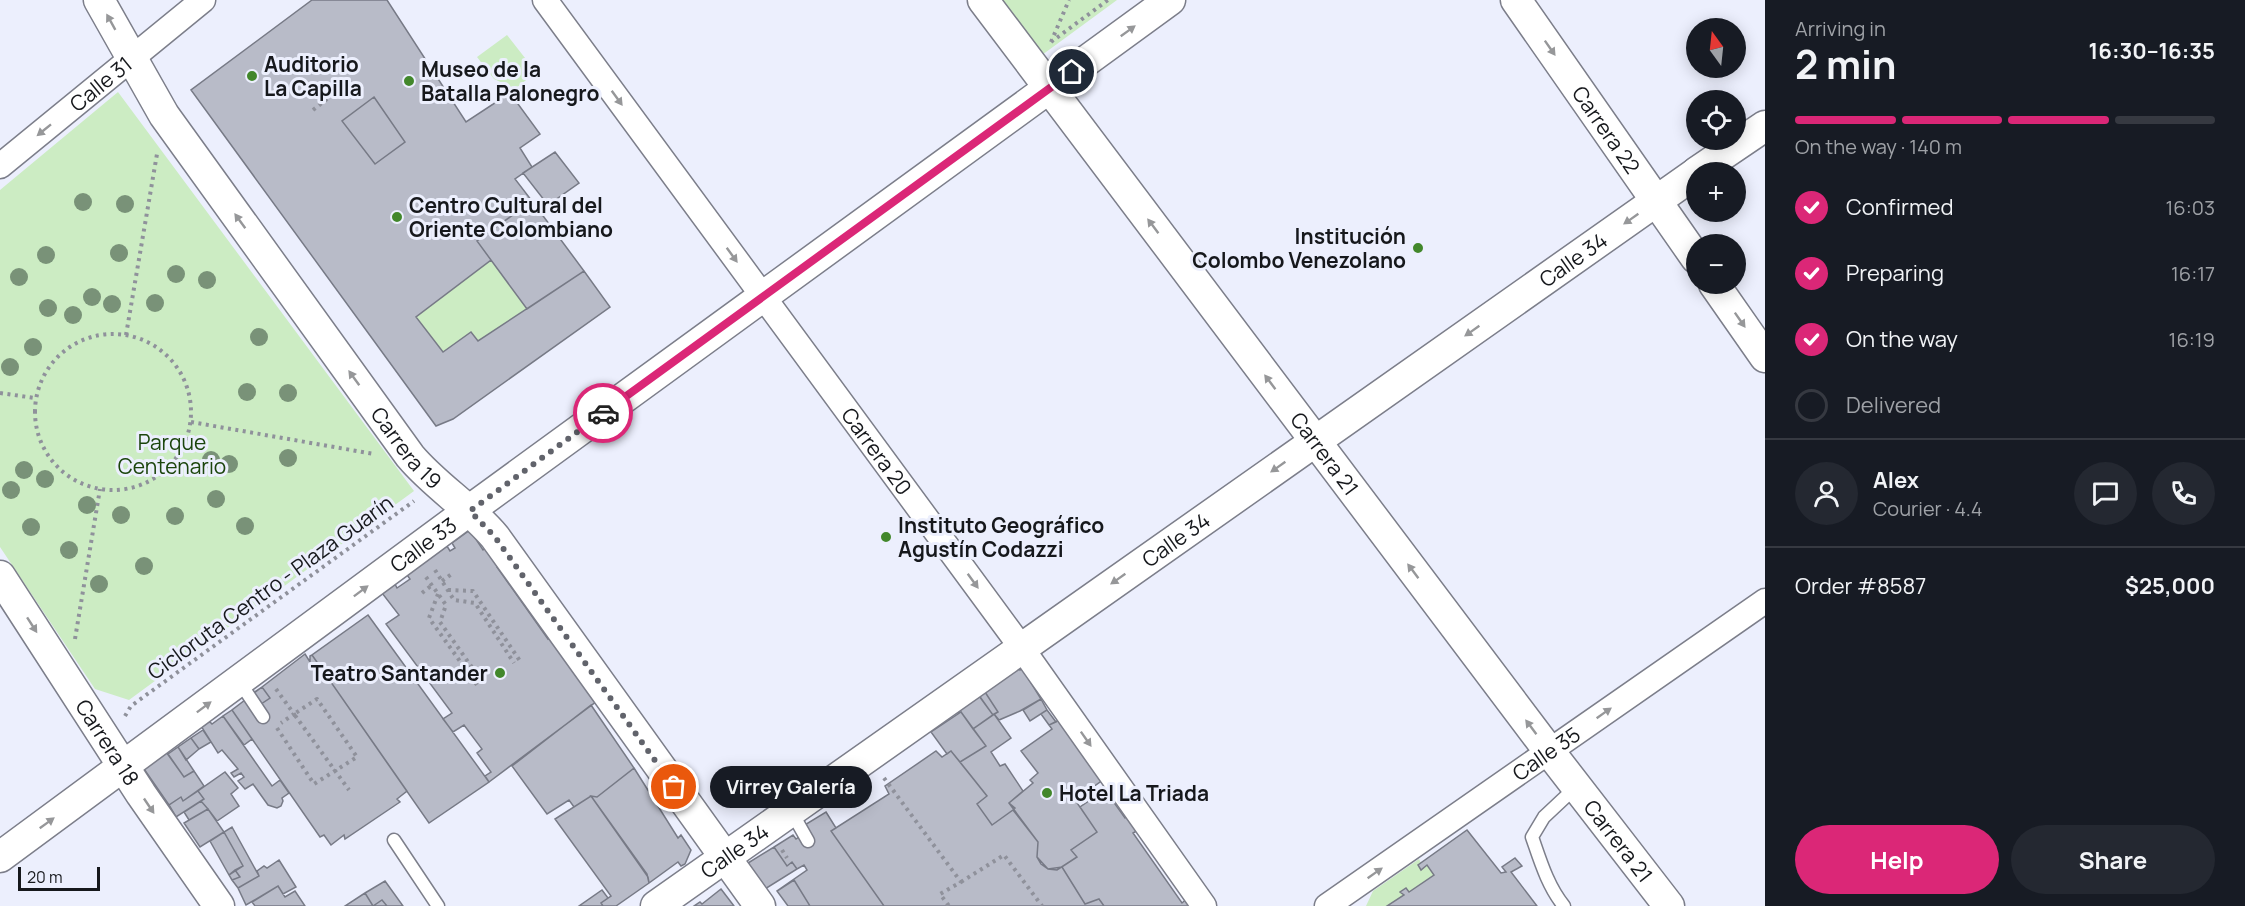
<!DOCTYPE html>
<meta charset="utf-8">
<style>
:root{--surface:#171b24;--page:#242831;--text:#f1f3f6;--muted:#9ea1a6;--line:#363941;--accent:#db2777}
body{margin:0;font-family:Manrope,sans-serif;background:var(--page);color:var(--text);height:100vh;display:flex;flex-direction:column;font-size:22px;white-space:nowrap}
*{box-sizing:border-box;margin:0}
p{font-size:20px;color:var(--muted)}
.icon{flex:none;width:33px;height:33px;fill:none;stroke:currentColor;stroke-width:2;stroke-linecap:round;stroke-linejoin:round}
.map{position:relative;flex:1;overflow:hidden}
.side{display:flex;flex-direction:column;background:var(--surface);width:480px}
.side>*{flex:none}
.needle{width:39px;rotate:345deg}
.fabs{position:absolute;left:1686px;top:18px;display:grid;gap:12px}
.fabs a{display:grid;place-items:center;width:60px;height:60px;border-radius:50%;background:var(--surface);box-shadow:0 3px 15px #0003;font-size:30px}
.scale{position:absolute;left:18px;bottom:15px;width:82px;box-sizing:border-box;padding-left:6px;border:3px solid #16181c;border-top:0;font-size:16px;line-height:21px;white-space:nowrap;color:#16181c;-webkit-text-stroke:4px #eceffd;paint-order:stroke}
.pin{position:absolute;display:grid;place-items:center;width:51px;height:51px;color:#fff;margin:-26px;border:3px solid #fff;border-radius:50%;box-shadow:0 2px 6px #0007}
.courier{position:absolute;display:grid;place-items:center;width:60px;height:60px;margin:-30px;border:4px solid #db2777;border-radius:50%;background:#fff;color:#222;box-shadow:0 2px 8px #0007}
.bubble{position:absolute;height:42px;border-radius:21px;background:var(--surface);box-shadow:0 3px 15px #0003;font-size:20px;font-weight:700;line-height:42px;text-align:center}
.summary em{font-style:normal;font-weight:700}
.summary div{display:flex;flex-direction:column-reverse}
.summary{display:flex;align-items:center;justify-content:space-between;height:102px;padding:0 30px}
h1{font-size:39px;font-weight:700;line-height:45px}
.bar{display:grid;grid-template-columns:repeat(4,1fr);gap:9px 6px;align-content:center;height:72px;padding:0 30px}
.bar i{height:8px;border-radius:4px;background:var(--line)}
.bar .current{background:var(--accent)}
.bar p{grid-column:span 4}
.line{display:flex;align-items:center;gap:15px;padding:0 30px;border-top:2px solid var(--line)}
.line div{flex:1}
.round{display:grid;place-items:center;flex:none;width:63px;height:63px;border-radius:32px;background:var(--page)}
ol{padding:0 30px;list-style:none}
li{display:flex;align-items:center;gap:18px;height:66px}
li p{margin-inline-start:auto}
li .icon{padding:6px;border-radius:50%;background:var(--accent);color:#fff;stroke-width:4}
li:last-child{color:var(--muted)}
li i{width:33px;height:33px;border:3px solid var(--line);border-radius:50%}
.cta{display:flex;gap:12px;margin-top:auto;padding:12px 30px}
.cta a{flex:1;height:69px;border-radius:36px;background:var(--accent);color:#fff;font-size:24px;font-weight:700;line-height:69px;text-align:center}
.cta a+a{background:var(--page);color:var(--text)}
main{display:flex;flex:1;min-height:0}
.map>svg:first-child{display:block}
</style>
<main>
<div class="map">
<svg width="1765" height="906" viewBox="0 0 1765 906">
<rect width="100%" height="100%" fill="#eceffd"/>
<path fill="#ccecc3" d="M1000,0H1117L1042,55Z
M507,35L536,72L515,89L494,79L477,57Z
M118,92L414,491L129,700L95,689L0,547V190Z
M491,260L527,309L478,341L471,332L443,352L416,317Z
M1419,859L1421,863L1418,866L1421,870L1427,865L1434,875L1409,892L1406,888L1401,891L1404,895L1387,906H1366L1373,891Z"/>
<path fill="#b8bbc8" stroke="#777a86" stroke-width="1.5" d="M312,0H387L466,122L510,93L540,134L520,148L532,167L515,179L532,201L477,241L491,260L416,317L443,352L471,332L478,341L584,271L610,307L453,419L436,426L191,90Z
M374,97L405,142L375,164L342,121Z
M555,152L579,183L548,205L523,173Z
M532,201L584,271L527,309L477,241Z
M470,530L483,550L488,546L500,564L497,567L548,639L550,637L597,701L489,782L485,776L491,772L477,753L482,749L464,725L453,732L443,719L452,713L386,624L399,615L382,593L395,584L397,588L410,579L407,575L447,546L450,551L455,548L452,543Z
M368,615L489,782L429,823L312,655Z
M305,654L310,662V656L312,655L407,791L397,799L400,802L345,839L344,835L331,845L324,835L320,837L232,710Z
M1016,664L1020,670L1022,668L1041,699L1020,711L999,720L994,714L998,712L985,692Z
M262,687L270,698L261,704L253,693Z
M985,692L998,712L993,715L979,696Z
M978,694L993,715L973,729L961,712L958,713L956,710Z
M1041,699L1047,710L1030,721L1023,710Z
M591,705L634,768L597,797L591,796L574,807L569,800L547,814L512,766Z
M232,710L252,739L244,745L223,716Z
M1047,710L1056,722L1049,725L1041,714Z
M961,712L986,746L960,762L951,751L947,754L931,732Z
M994,714L1011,738L991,752L1000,766L1005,764L1023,791L1009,803L1015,808L1013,810L992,825L977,804L987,796L960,762L986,746L973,729Z
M223,716L272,786L280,780L289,793L282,798L283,801L281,806L277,808L268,805L253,784L245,789L238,781L244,777L241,773L234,777L231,773L238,769L222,750L218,753L201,726L209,721L212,724Z
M1067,716L1107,777L1086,792L1082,787L1071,794L1097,832L1071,850L1077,857L1057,870L1048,869L1037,857L1038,842L1009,803L1033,783L1030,780L1038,773L1021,751L1052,729L1049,725Z
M203,730L211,742L199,749L191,738Z
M191,738L199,749L186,760L178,747Z
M178,747L194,771L184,777L168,754Z
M164,749L184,777L194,771L204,786L183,801L181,797L169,805L144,769Z
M936,751L942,757L951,751L987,796L977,804L992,825L1013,810L1038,842L1037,857L1041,864L1048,869L1062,867L1085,904L1099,899L1104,906H884L831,831L889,794L885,786Z
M634,768L678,838L681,835L691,850L685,864L681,866L678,862L649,883L647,874L591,796L597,797Z
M225,772L238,788L231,794L239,806L217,821L208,809L189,820L184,812L204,799L198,791Z
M1105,790L1125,818L1130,814L1142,828L1133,833L1182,903L1190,896L1198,906H1104L1099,899L1085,904L1062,867L1077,857L1071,850L1097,832L1080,807Z
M198,791L204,799L176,817L169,805L181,797L183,801Z
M591,796L648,877L649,883L616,906H603L601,903L611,896L555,819Z
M201,801L208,809L189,820L184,812Z
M208,809L224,832L200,847L184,823Z
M826,812L836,828L831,831L884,906H788L777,891L807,870L804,865L797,869L792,862L787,866L774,847L793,835L796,839L806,832L803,826Z
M232,827L259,876L238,888L232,880L240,877L235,870L243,866L224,832Z
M1467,830L1501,873L1506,872L1502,867L1515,858L1522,866L1511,872L1537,906H1387L1404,895L1400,892L1406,888L1409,892L1434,875L1427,865L1421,870L1418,865Z
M224,832L243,866L229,875L210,841Z
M774,847L787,866L792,862L797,869L765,889L748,863Z
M279,860L296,887L283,894L278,886L246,905L238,888L259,876L257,871L264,866L267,868Z
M235,870L240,877L232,880L229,875Z
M794,880L810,906H788L777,891Z
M385,881L403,906H345L365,893Z
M278,886L285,897L295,891L305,906H255L252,902Z
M721,889L734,906H694L700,902L702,904Z
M602,890L608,898L601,903L603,906H579Z
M365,893L373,906L382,900L387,906H345Z"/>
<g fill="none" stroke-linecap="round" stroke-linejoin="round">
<g stroke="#7c7e8a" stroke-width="15">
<path id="service" d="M239,681L263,717
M791,811L808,841
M394,840L438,906
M1564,906C1548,887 1540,860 1532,837L1544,817L1576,787"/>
</g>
<g stroke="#7c7e8a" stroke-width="27">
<g id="minor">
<path id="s1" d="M545,0L1021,647L1204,906"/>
<path id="s2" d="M0,166L203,0"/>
<path id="s3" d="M1327,906L1765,601"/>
</g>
</g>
<g stroke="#7c7e8a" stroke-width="33">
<g id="tertiary">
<path id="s4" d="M99,0L164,115L410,456C435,486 470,507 495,537L760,906"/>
<path id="s5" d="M983,0L1549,751L1669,906"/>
<path id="s6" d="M1516,0L1696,258"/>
<path d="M1697,172L1765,126"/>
<path d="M1714,284L1765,357"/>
<path id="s7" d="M0,576L141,794L219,906"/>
<path id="s8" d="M0,857L478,504L1170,0"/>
<path id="s9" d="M656,906L1696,173"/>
</g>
</g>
<path stroke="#8f919b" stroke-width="4" stroke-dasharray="3 4.5" stroke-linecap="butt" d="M1051,42L1108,0
M1051,42L1069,0
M313,110L346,84
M35 412a78 78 0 1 1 156 0a78 78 0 1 1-156 0Z
M126,335L157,154
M0,393L35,398
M191,422L374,454
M435,570L454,600L475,603L514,663
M426,577L446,605L440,622L483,683
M442,581L453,573
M448,590L473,591L520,661
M422,593L432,585
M438,594L429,618L477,685
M75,639L100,489
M276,689L294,714L281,723
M125,716L131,706L414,501
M277,728L314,784L357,757L317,699L294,714L349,790
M884,778L961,882L940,894L949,906
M782,850L787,858
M961,882L1004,855L1042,906"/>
<use href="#service" stroke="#fff" stroke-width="12"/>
<use href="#minor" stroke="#fff" stroke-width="24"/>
<use href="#tertiary" stroke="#fff" stroke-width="30"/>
</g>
<g fill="#799278">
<circle cx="83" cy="202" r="9"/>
<circle cx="125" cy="204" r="9"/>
<circle cx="119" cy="253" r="9"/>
<circle cx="46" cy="255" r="9"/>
<circle cx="176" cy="274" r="9"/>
<circle cx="19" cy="277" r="9"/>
<circle cx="207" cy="280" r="9"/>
<circle cx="92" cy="297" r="9"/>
<circle cx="155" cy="303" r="9"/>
<circle cx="112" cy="304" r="9"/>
<circle cx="48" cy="308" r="9"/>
<circle cx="73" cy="315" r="9"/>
<circle cx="259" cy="337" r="9"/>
<circle cx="33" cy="347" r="9"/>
<circle cx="10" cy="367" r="9"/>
<circle cx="247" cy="392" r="9"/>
<circle cx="288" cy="393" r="9"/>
<circle cx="288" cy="458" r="9"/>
<circle cx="211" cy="460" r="9"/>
<circle cx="229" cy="464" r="9"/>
<circle cx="24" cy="470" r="9"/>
<circle cx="45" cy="479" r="9"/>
<circle cx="11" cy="490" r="9"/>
<circle cx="216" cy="499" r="9"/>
<circle cx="87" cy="505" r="9"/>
<circle cx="121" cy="515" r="9"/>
<circle cx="175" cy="516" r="9"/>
<circle cx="245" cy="526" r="9"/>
<circle cx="31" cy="527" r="9"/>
<circle cx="69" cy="550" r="9"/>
<circle cx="144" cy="566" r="9"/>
<circle cx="99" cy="584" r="9"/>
</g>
<defs><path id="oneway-solid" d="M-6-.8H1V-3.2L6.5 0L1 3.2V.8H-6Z" transform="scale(1.5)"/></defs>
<g fill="#969799">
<use href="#oneway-solid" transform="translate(111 22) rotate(-119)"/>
<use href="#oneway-solid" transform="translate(1128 31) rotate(-36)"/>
<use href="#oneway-solid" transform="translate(1550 48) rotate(55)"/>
<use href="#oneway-solid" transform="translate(617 98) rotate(54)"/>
<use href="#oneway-solid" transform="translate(44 130) rotate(141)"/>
<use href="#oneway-solid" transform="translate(1631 219) rotate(145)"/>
<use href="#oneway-solid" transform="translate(240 221) rotate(-126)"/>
<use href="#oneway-solid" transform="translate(1153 226) rotate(-127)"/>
<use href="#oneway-solid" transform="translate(732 255) rotate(54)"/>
<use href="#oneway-solid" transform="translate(1740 320) rotate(55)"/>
<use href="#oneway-solid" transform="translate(1472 331) rotate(145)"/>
<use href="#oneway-solid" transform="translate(354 378) rotate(-126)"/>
<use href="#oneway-solid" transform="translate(1270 382) rotate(-127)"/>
<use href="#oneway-solid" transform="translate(1278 467) rotate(145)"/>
<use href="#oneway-solid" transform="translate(1413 571) rotate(-127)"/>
<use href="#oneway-solid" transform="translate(1118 579) rotate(145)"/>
<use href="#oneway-solid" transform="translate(973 581) rotate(54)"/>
<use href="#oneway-solid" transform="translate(361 591) rotate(-37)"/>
<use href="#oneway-solid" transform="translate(32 625) rotate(57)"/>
<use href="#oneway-solid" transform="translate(204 707) rotate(-37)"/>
<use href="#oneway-solid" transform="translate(1604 713) rotate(-35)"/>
<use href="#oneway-solid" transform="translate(1531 727) rotate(-127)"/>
<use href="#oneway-solid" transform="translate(1086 739) rotate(55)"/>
<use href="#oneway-solid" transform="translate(149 806) rotate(56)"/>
<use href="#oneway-solid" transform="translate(47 823) rotate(-36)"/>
<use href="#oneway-solid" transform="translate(1375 873) rotate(-35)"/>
</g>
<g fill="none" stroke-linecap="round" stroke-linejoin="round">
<path stroke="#61636b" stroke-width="6" stroke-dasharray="0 10.8" d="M603,413L470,511L495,537L674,787"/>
<path stroke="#db2777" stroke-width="8" d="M603,413L1072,72"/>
</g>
<g fill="#42872b" stroke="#eceffd" stroke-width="2">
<circle cx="252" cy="76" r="6"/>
<circle cx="409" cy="81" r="6"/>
<circle cx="397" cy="217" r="6"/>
<circle cx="1418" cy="248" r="6"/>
<circle cx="886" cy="537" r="6"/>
<circle cx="500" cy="673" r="6"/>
<circle cx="1047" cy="793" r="6"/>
</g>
<g text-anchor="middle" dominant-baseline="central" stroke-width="6" stroke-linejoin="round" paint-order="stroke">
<g font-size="21" font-weight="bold" fill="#16181c" stroke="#eceffd" text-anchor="start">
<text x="264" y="64">Auditorio<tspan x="264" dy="24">La Capilla</tspan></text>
<text x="421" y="69">Museo de la<tspan x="421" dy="24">Batalla Palonegro</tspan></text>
<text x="409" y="205">Centro Cultural del<tspan x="409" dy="24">Oriente Colombiano</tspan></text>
<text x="1406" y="236" text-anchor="end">Institución<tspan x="1406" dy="24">Colombo Venezolano</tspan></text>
<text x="898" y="525">Instituto Geográfico<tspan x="898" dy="24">Agustín Codazzi</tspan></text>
<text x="488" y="673" text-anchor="end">Teatro Santander</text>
<text x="1059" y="793">Hotel La Triada</text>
</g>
<g font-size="21" fill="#16181c" stroke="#eceffd">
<text stroke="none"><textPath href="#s2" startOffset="130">Calle 31</textPath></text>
<text stroke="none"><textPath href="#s6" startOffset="158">Carrera 22</textPath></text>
<text stroke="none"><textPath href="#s9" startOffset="1122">Calle 34</textPath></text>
<text stroke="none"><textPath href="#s4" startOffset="544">Carrera 19</textPath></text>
<text stroke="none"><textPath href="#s1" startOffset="560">Carrera 20</textPath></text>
<text stroke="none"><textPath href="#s5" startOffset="568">Carrera 21</textPath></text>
<text stroke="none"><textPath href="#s9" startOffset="636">Calle 34</textPath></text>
<text stroke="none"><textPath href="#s8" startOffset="526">Calle 33</textPath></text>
<text transform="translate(270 587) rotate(-36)">Cicloruta Centro - Plaza Guarín</text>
<text stroke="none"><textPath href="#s7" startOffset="198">Carrera 18</textPath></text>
<text stroke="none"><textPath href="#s3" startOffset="267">Calle 35</textPath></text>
<text stroke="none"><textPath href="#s5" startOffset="1054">Carrera 21</textPath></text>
<text stroke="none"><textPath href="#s9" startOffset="96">Calle 34</textPath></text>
</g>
<g font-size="21" fill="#1b450c" stroke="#eceffd">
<text x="172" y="442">Parque<tspan x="172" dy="24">Centenario</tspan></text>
</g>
</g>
</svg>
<div class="fabs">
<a><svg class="needle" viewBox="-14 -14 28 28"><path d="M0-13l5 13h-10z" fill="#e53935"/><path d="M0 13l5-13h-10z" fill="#9ea1a6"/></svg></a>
<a><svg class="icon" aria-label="locate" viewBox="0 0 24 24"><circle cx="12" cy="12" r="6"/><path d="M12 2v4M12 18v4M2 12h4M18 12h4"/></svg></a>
<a>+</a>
<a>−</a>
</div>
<div class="scale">20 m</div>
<div class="pin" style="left:674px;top:787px;background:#ea580c"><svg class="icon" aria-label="bag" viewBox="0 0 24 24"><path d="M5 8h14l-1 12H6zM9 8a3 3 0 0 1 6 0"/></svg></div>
<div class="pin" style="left:1072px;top:72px;background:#1f2937"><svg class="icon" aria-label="home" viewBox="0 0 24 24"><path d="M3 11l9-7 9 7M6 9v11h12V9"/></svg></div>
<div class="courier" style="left:603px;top:413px"><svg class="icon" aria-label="car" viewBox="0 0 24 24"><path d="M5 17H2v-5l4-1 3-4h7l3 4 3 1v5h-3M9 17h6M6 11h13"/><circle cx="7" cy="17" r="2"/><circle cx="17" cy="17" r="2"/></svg></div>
<div class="bubble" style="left:710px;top:766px;width:162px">Virrey Galería</div>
</div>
<section class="side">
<div class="summary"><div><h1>2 min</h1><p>Arriving in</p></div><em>16:30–16:35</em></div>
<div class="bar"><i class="current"></i><i class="current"></i><i class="current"></i><i></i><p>On the way · 140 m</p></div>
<ol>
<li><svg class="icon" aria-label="check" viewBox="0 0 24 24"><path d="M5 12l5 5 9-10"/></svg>Confirmed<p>16:03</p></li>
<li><svg class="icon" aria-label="check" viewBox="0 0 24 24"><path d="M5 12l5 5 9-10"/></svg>Preparing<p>16:17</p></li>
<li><svg class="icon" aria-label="check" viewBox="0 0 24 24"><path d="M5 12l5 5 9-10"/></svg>On the way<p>16:19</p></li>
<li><i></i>Delivered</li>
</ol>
<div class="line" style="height:108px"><a class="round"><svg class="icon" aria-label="person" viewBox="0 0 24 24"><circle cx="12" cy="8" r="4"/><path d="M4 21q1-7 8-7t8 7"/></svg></a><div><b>Alex</b><p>Courier · 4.4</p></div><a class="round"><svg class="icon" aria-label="chat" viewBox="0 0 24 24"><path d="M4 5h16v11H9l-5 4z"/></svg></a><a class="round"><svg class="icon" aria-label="phone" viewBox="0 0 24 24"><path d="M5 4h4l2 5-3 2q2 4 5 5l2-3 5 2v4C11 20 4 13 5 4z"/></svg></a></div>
<div class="line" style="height:78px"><div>Order #8587</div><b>$25,000</b></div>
<div class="cta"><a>Help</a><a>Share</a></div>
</section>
</main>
